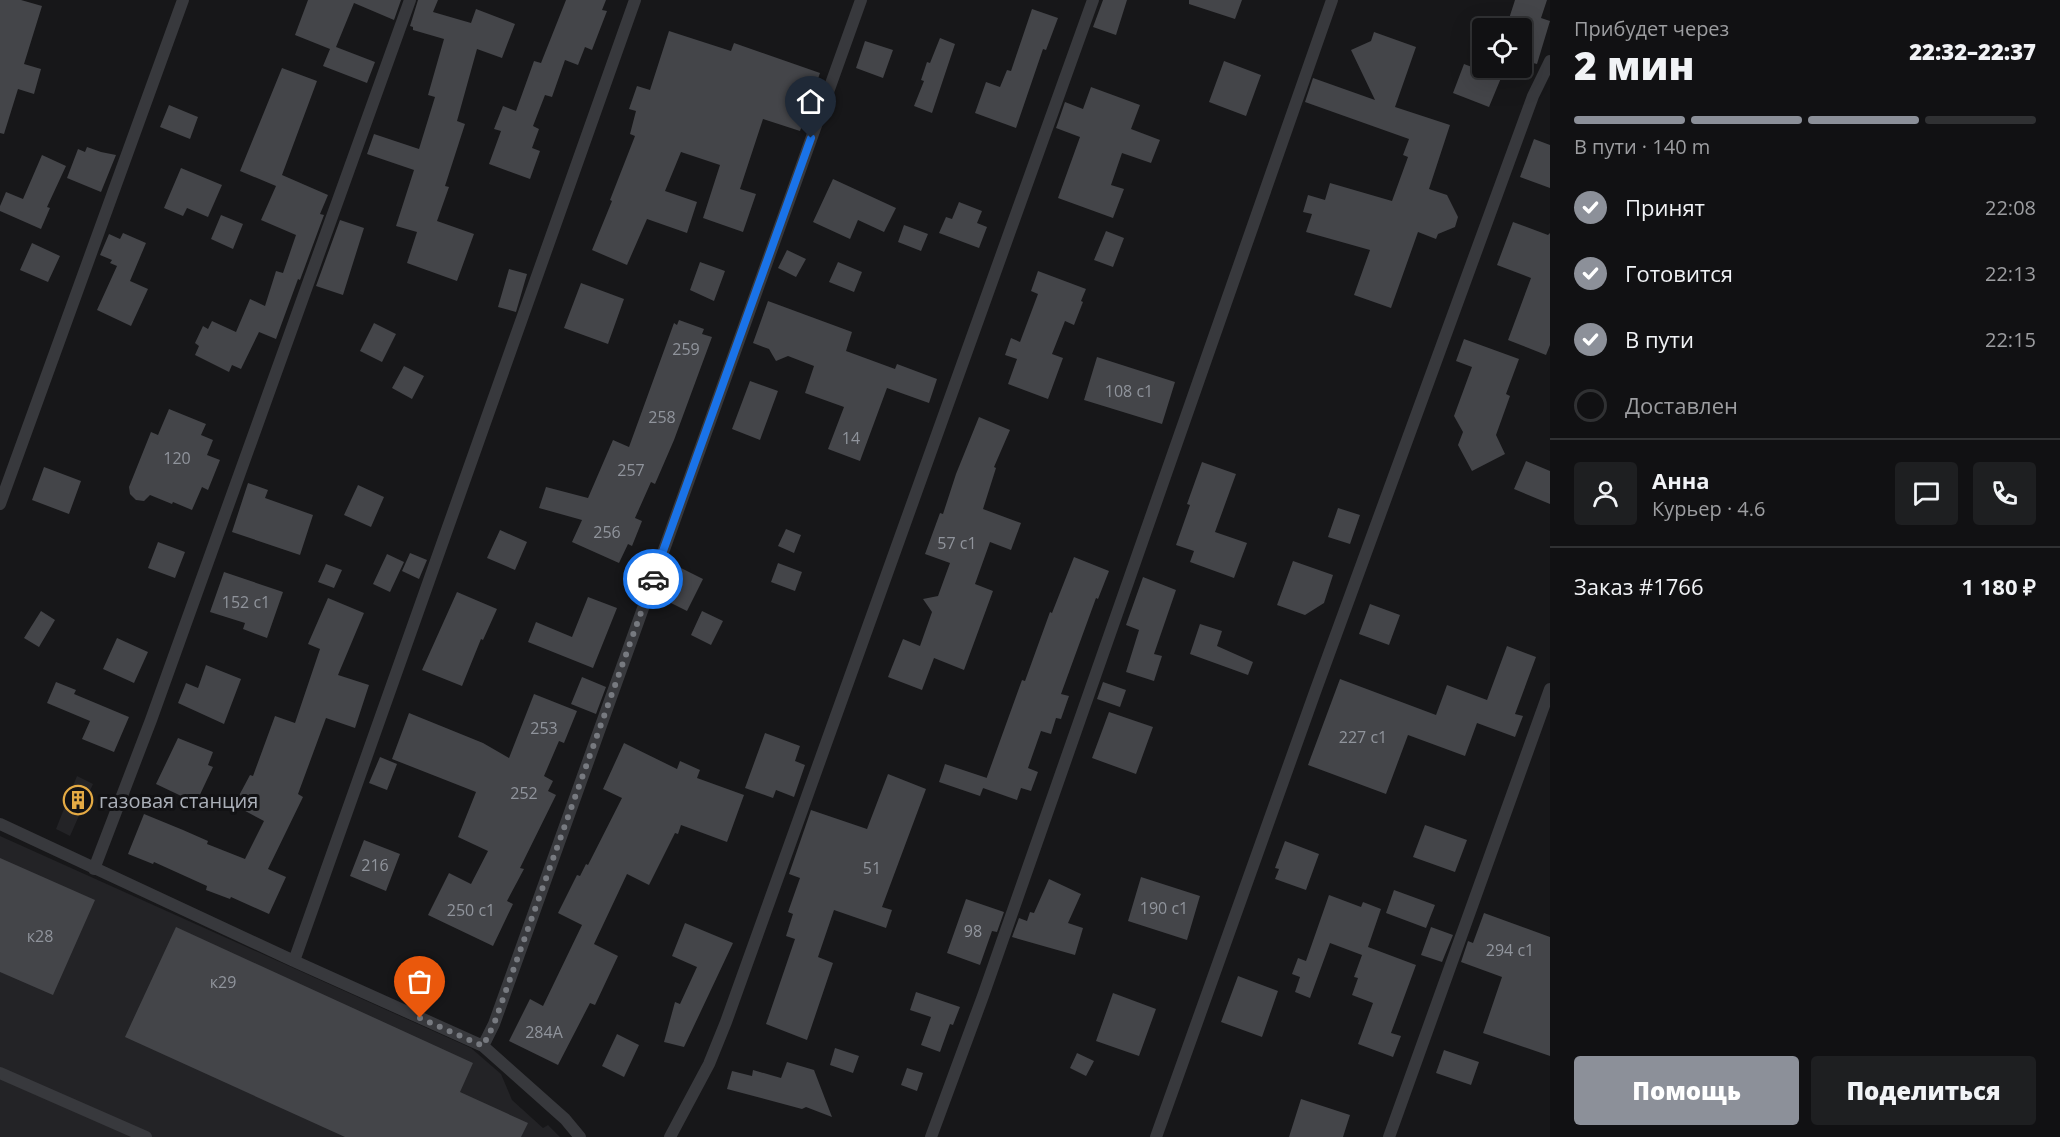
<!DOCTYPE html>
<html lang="ru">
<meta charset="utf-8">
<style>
:root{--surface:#111113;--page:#1e1f21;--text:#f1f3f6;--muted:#9c9da0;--line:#303133;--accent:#8c9099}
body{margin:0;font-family:"Open Sans",sans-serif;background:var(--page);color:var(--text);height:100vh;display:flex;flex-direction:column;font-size:22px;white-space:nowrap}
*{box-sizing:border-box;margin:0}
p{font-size:20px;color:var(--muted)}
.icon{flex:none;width:33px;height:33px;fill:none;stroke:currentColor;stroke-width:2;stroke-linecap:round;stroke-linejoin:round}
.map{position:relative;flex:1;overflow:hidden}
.panel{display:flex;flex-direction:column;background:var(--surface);width:510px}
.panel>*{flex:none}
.controls{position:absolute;left:1472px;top:18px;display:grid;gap:12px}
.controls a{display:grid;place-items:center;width:60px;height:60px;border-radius:6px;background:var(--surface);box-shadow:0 6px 24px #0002,0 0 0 2px var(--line);font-size:30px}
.pin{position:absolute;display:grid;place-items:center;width:51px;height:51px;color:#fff;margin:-62px -26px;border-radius:50% 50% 50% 0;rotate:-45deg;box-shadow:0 0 6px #0007}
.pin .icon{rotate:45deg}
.courier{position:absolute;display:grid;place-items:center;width:60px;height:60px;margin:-30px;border:4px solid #1a73e8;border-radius:50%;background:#fff;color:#222;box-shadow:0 2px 8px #0007}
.summary em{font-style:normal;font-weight:800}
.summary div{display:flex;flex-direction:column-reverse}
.summary{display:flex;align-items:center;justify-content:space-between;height:102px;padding:0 24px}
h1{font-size:39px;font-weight:800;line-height:45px}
.bar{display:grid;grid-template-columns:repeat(4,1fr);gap:9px 6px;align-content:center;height:72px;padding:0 24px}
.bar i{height:8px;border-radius:4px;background:var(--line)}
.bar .on{background:var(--accent)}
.bar p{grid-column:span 4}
.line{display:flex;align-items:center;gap:15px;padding:0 24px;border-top:2px solid var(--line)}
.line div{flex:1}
.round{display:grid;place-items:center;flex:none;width:63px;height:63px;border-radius:6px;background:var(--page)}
ol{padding:0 24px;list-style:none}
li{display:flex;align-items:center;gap:18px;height:66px}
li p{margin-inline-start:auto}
li .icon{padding:6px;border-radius:50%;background:var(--accent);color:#fff;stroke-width:4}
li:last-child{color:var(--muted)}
li i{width:33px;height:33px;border:3px solid var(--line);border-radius:50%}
.action{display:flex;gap:12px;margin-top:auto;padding:12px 24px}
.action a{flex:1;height:69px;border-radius:6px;background:var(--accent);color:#fff;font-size:24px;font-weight:800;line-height:69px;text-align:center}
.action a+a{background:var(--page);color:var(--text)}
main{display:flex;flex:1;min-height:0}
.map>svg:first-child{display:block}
</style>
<main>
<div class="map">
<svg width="1550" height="1137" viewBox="0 0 1550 1137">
<rect width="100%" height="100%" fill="#171719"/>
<path fill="#232326" d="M77,776L93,784L70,836L56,829Z
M0,836L471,1048L501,1074L512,1100L543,1128L548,1125L560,1137H0Z"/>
<path fill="#444549" d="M0,0H21L42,6L24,64L41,69L34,94L18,89L4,134L0,133Z
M308,0H401L394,20L354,3L336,47L375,62L367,83L323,66L330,49L295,35Z
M418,0H438L433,12L471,23L476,9L515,24L502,58L477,49L457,121L465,124L445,186L449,187L437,221L474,234L457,281L407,263L417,232L396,226L414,170L367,154L374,134L419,149L435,97L428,95L444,39L413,30V27L410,26Z
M566,0H606L602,10L607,11L592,50L585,47L578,65L565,60L552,97L545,95L533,126L539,129L532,148L540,151L530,179L489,164L501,131L494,129L503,106L516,111L534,61L541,63Z
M1103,0H1127L1116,35L1093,27Z
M1189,0H1242L1235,19L1189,4Z
M1515,0H1547L1541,18L1550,21L1537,64L1521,60V28H1506Z
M1032,9L1058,18L1046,50L1043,49L1016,128L975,113L986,82L1000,87L1007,70L1011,71Z
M669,31L731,51L734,43L820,73L800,131L763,119L740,189L756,194L743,232L703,218L720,165L681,152L665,191L697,202L687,233L647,219L627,265L592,250L612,201L610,200L635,136L630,134L636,111L629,109L637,86L650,90Z
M1374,32L1416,47L1395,107L1450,125L1429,189L1447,195L1458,217L1455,227L1438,234L1436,239L1418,232L1391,308L1354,295L1370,250L1306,232L1312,214L1303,212L1308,195L1325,200L1330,183L1392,201L1408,157L1403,155L1409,139L1305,102L1313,78L1375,100L1351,50L1371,41Z
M940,38L955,44L932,113L914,106L924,81L921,80L927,62L930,63Z
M865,41L893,50L883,78L856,68Z
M1224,61L1261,75L1246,116L1209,102Z
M1464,64L1501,78L1489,107L1453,93Z
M282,68L317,81L282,175L328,195L320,214L324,215L300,280L298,279L276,339L259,332L241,369L232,365L229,372L195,355L199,346L195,343L203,326L208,329L212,321L236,332L250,299L265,306L276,271L283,273L296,235L261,220L276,186L240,171Z
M1091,87L1140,105L1131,129L1160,140L1151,163L1122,153L1111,185L1124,189L1113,218L1058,198L1080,137L1056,128L1065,102L1083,109Z
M169,105L198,117L190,139L160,127Z
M1534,139L1550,145V188L1520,177Z
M87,147L101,152L116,155L101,192L67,178L78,149L85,152Z
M42,155L66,166L47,207L50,208L41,229L0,211V206L6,192L23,199Z
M181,168L222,185L208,217L187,208L183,216L164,208Z
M833,179L896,208L884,232L858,220L850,239L813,222Z
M959,202L982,211L977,223L987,227L979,248L939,233L946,217L952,219Z
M221,215L243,224L233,249L211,239Z
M340,220L364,228L343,295L316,286Z
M1513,222L1548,235L1550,233V345L1546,355L1508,340L1531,278L1497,265Z
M904,225L928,234L921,251L898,242Z
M1106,231L1124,238L1113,267L1094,260Z
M123,233L146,243L130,281L148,289L131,326L97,310L117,266L110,263L112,260L100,255L109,234L120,239Z
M32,243L60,256L48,282L20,270Z
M787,250L806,259L796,277L778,268Z
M700,262L725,271L714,301L690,290Z
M838,262L862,272L854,292L829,282Z
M509,269L527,274L516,312L498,307Z
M1038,271L1086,289L1081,301L1083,302L1074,325L1065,321L1052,354L1063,358L1048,399L1008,384L1017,359L1005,355L1011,338L1020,342L1038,294L1031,291Z
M581,283L624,299L608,344L564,328Z
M768,301L852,332L846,351L895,369L897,364L937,379L929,403L887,388L860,461L828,449L844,407L805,393L814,366L788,356L776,361L769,349L753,343Z
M679,320L704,329L702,334L712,337L674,440L655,484L651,482L635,518L642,521L632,546L628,544L619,563L572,542L582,520L539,508L546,487L588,498L613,440L629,447L674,323L677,325Z
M374,323L396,334L382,362L360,351Z
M1464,339L1519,359L1506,394L1510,396L1496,435L1505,454L1472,471L1458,445L1463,432L1454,416L1472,367L1456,361Z
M1097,357L1175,382L1162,424L1084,400Z
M404,366L424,376L412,399L392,388Z
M750,381L778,391L760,440L732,429Z
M169,409L206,424L201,435L213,440L207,455L220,460L208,490L202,487L192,510L173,502L172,504L150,495L144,501L136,500L130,494L129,487L151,432L158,435Z
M979,417L1010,430L994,467L996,468L983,509L1021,523L1011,550L990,542L975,584L993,591L964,670L934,658L922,690L888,677L903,639L920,646L932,612L923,599L938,596L950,563L925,554L940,513L943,514L956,474Z
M1526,461L1550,471V504L1514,489Z
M1202,462L1236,474L1215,532L1247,543L1234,578L1190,562L1194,551L1176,545L1190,505L1187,504Z
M44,467L81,481L69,514L32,500Z
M248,483L268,490L265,498L313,515L300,555L232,532Z
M358,485L384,497L371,527L344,515Z
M1338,508L1360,515L1350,544L1328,537Z
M786,529L801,535L794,553L778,546Z
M500,530L527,542L515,570L487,558Z
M158,542L185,552L175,578L148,568Z
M410,553L427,560L419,579L402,571Z
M387,554L404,562L390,592L373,584Z
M1074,557L1109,571L1098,599L1096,598L1061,694L1069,696L1061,719L1056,718L1051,734L1041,731L1028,768L1038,772L1031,791L1021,788L1017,800L983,788L1022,680L1025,681L1050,612L1052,613Z
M1293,561L1333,575L1324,603L1305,615L1277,605Z
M778,563L802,572L795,591L771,582Z
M326,564L342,570L334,588L318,582Z
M681,568L703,579L687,611L665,600Z
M224,572L283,592L267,638L243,629L245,623L210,612Z
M1143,577L1176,590L1154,654L1162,656L1154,681L1126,672L1139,630L1126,625Z
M457,592L497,609L483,640L481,639L462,686L422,670Z
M588,597L617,608L593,668L528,642L536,622L572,637Z
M328,598L364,613L338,675L369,685L355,728L326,718L298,794L303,797L268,869L286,877L269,914L231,897L230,899L206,890L207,886L154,862L153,864L128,854L144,814L183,830L208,841L207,844L245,859L264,821L234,805L250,775L253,776L275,716L295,723L320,649L308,644Z
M1370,604L1400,615L1389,645L1359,634Z
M41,611L55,620L39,647L24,638Z
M702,611L723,621L711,645L691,635Z
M1200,624L1222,631L1217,646L1253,662L1248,675L1190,654Z
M117,638L148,652L134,683L103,669Z
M1507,646L1536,657L1515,714L1523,716L1515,737L1477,723L1465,756L1408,735L1386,794L1308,765L1340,679L1436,715L1447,685L1487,700Z
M206,665L241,679L224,724L178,703L186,683L198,688Z
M582,677L606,687L596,714L571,704Z
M56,682L76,690L74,694L129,717L114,752L82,739L90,721L47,703Z
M1103,682L1126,690L1120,707L1097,699Z
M534,694L577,711L564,743L559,741L544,776L553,781L548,791L556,795L520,868L524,869L507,901L513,904L493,946L428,915L449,873L471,884L488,851L458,837L476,792L392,759L409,713L483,743L509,758Z
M1109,712L1153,727L1136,774L1092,758Z
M765,733L800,746L795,761L805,765L794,797L776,790L773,798L745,788Z
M178,738L213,752L208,765L213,767L196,803L156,784Z
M624,743L677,769L680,761L700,770L697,778L744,795L727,842L681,825L678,834L675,833L649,885L627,874L594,944L618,956L595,1005L590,1003L558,1065L509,1041L530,999L543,1006L582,925L558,913L577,875L580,876L586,864L588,865L622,798L603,789Z
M380,757L397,764L387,790L369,783Z
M945,764L987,778L980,796L939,782Z
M888,774L926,789L882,907L892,910L886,928L834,910L818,957L833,963L807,1040L766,1024L795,939L786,936L793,914L788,912L800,878L789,874L811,810L867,829Z
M1425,825L1467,840L1455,872L1413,857Z
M364,840L400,854L386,891L350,876Z
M1285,841L1319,854L1306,890L1275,879L1279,869L1275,868Z
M0,858L95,900L53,995L0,972Z
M1141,877L1200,896L1187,940L1128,921Z
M1049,879L1081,894L1068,923L1083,928L1075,955L1012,937L1019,918L1027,921L1030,912L1034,913Z
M1394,890L1435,905L1426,928L1386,913Z
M1329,895L1361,907L1363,902L1381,909L1368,947L1416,965L1391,1033L1401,1036L1393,1057L1358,1044L1373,1003L1352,995L1358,978L1354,977L1362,955L1330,943L1310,998L1295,992L1300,977L1292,974L1298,958L1306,961Z
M966,899L1004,912L997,932L992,931L980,965L947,953Z
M1484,913L1550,937V1056L1483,1033L1502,977L1461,962L1468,941L1473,943Z
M685,923L733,943L684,1047L664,1042L675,1002L680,1004L697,967L672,956Z
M176,927L473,1063L460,1092L528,1123L521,1137H345L125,1037Z
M1431,927L1453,935L1442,962L1421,955Z
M1238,976L1278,991L1262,1037L1221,1022Z
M916,992L960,1007L953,1025L950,1024L940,1052L921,1045L931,1017L910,1010Z
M1113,993L1156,1009L1139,1056L1096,1041Z
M617,1034L639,1045L624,1077L602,1066Z
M835,1048L859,1056L853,1073L830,1065Z
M1444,1050L1479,1062L1471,1085L1436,1073Z
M1077,1053L1094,1061L1086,1076L1070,1068Z
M787,1062L814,1070L832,1117L806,1107L802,1109L727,1089L732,1071L752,1076L753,1070L781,1078Z
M907,1068L923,1073L917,1091L901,1085Z
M1301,1099L1350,1115L1343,1137H1289Z"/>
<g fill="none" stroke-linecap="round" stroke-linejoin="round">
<path stroke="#38393d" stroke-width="12" d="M0,504L183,0
M0,824L294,961L483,1046L565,1119L580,1137
M94,869L151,720L410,0
M294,961L635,0
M483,1046L494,1024L861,0
M0,1073L146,1137
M670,1137L709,1064L726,1022L1093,0
M931,1137L983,996L1332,0
M1156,1137L1315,692L1533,96L1550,61
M1389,1137L1550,689"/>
</g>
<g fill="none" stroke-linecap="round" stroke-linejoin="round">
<path stroke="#777a80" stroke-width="6" stroke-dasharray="0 10.8" d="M420,1018L483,1046L494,1024L653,579"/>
<path stroke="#1a73e8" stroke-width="8" d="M653,579L811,138"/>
</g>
<defs>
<g id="building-ring" transform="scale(1.5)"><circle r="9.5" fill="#121214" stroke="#e4aa44" stroke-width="1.5"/><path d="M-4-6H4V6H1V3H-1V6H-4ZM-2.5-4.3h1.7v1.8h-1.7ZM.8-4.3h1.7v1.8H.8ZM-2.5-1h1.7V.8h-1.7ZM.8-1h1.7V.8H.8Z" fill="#e4aa44"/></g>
</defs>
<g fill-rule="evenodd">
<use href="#building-ring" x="78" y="800"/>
</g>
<g text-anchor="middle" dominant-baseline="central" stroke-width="6" stroke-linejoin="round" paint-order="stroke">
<g font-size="16" fill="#90949c">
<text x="686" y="349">259</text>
<text x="1129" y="391">108 с1</text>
<text x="662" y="417">258</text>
<text x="851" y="438">14</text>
<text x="177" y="458">120</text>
<text x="631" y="470">257</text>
<text x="607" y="532">256</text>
<text x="957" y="543">57 с1</text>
<text x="246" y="602">152 с1</text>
<text x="544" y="728">253</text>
<text x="1363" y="737">227 с1</text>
<text x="524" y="793">252</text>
<text x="375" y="865">216</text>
<text x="872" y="868">51</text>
<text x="1164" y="908">190 с1</text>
<text x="471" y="910">250 с1</text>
<text x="973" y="931">98</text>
<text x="40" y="936">к28</text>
<text x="1510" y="950">294 с1</text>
<text x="223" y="982">к29</text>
<text x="544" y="1032">284А</text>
</g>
<g font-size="20" fill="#aaafb8" stroke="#121214" text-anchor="start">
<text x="99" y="800">газовая станция</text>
</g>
</g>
</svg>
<div class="controls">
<a><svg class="icon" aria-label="locate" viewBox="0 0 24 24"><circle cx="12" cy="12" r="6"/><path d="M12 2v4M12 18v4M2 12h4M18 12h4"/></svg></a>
</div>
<div class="pin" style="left:420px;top:1018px;background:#ea580c"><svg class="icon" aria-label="bag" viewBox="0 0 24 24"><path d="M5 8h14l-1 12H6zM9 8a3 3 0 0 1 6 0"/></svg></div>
<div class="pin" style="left:811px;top:138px;background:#1f2937"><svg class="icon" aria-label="home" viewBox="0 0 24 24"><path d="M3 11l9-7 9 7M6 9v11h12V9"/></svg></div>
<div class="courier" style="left:653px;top:579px"><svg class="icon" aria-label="car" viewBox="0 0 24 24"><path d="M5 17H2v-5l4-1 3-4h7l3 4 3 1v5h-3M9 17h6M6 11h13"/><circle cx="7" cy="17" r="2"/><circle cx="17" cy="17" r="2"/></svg></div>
</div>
<section class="panel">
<div class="summary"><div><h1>2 мин</h1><p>Прибудет через</p></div><em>22:32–22:37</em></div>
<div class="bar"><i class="on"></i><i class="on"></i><i class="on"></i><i></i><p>В пути · 140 m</p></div>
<ol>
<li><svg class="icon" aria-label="check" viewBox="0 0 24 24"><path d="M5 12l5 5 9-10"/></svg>Принят<p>22:08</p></li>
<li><svg class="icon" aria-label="check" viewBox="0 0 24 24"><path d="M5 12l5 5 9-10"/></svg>Готовится<p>22:13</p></li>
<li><svg class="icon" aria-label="check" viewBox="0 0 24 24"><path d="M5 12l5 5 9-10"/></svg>В пути<p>22:15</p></li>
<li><i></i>Доставлен</li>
</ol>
<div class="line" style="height:108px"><a class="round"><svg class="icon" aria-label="person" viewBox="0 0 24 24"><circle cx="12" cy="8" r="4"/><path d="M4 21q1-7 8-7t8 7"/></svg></a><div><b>Анна</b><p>Курьер · 4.6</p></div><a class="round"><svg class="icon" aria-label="chat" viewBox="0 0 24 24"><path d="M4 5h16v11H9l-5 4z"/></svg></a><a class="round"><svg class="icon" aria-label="phone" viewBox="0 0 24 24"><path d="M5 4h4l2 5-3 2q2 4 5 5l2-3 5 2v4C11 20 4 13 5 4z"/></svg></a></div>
<div class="line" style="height:78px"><div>Заказ #1766</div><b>1 180 ₽</b></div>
<div class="action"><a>Помощь</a><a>Поделиться</a></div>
</section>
</main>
